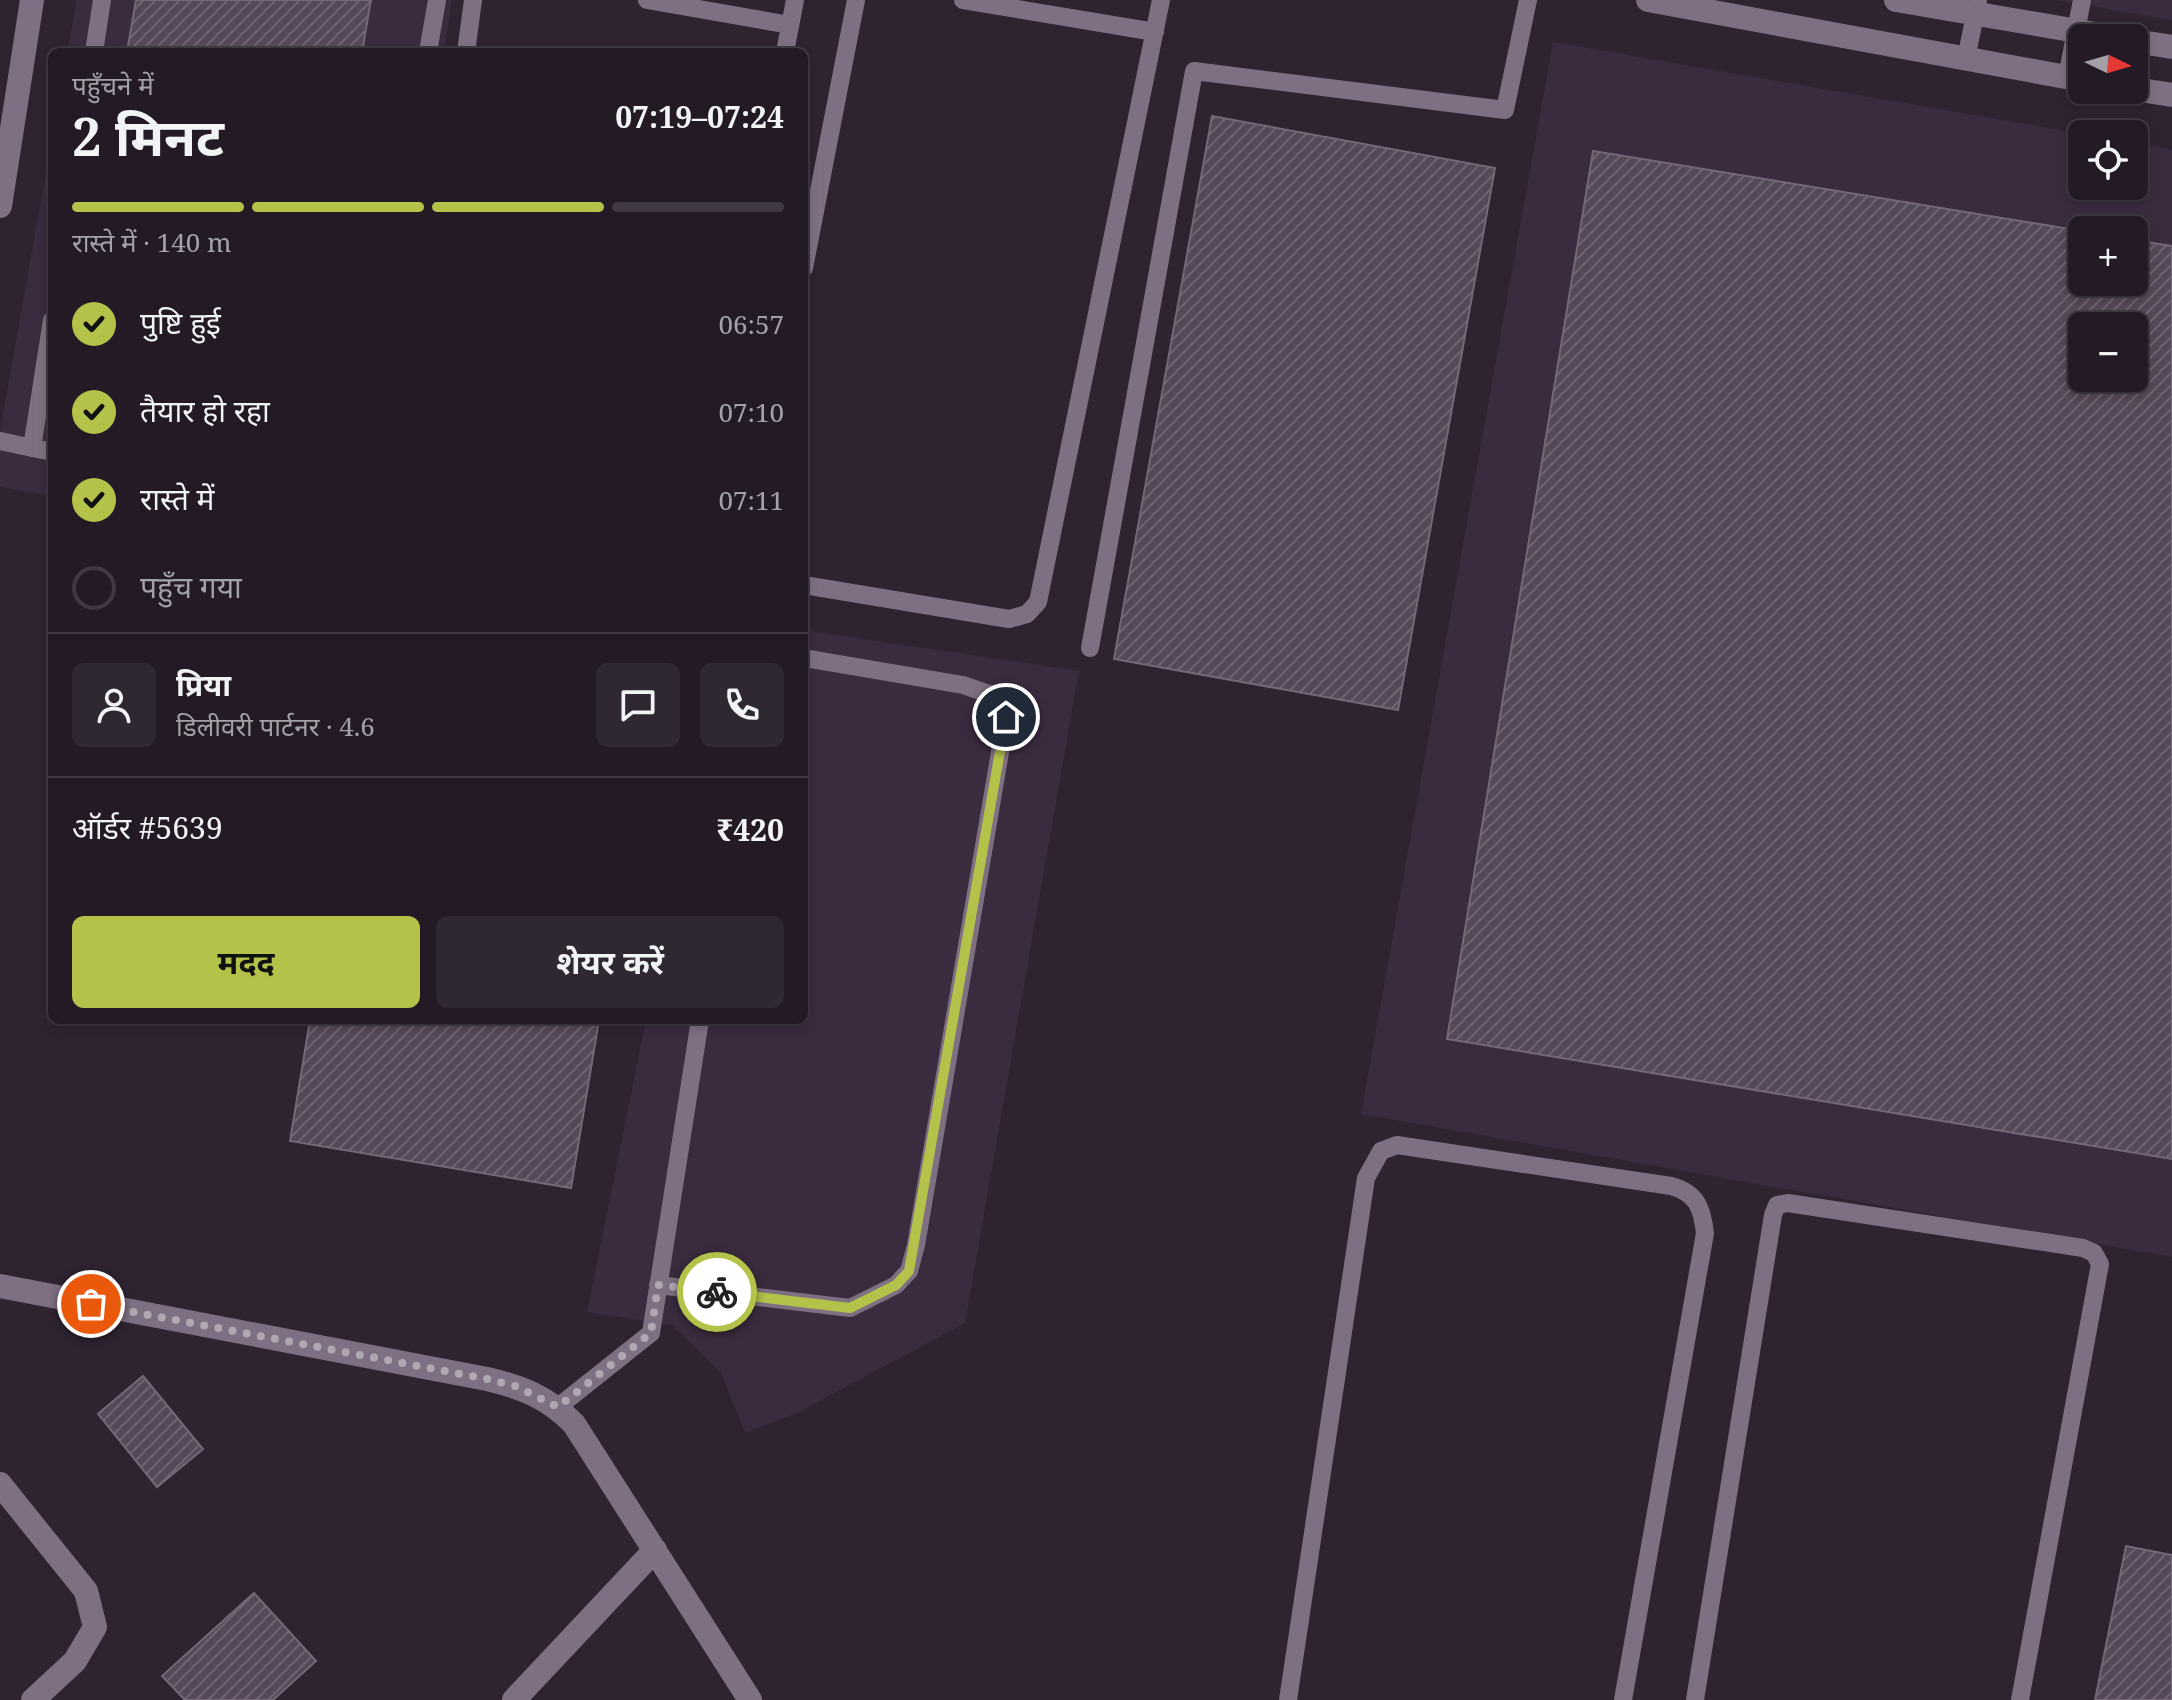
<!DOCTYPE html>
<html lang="hi">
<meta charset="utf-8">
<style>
:root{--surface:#231a26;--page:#2f2732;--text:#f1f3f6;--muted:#a3a1a7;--line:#403843;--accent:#b5c249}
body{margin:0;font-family:"Noto Serif","Noto Sans Devanagari",serif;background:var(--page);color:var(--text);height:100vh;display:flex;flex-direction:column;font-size:30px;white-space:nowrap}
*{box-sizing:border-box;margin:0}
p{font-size:26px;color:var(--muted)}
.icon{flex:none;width:44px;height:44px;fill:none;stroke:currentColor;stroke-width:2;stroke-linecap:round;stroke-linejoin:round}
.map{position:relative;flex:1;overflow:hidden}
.panel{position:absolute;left:48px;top:48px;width:760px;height:976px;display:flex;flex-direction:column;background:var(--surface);border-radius:12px;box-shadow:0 4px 12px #0003,0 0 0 2px var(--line)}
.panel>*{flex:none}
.needle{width:52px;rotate:95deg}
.controls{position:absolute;left:2068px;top:24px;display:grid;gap:16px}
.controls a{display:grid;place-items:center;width:80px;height:80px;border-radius:12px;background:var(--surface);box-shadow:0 4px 12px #0003,0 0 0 2px var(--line);font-size:40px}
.pin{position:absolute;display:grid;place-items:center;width:68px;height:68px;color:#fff;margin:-34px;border:4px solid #fff;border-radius:50%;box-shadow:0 2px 8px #0007}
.courier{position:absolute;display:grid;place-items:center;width:80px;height:80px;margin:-40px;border:6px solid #b5c249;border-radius:50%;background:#fff;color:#222;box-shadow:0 2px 10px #0007}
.summary em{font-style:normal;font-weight:700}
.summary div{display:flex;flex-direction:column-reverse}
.summary{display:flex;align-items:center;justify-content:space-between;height:136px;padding:0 24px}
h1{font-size:52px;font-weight:700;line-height:60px}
.bar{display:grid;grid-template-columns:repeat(4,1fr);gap:12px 8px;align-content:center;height:96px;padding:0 24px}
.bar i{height:10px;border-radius:6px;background:var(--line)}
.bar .selected{background:var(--accent)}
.bar p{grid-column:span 4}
.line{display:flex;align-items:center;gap:20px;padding:0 24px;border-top:2px solid var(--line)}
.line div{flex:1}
.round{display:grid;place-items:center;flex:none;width:84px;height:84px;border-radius:12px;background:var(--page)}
ol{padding:0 24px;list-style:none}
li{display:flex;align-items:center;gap:24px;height:88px}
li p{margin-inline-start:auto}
li .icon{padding:8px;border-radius:50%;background:var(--accent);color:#111;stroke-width:4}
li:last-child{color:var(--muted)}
li i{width:44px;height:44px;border:4px solid var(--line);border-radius:50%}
.cta{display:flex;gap:16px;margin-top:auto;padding:16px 24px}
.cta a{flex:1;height:92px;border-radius:12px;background:var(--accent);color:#111;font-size:32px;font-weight:700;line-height:92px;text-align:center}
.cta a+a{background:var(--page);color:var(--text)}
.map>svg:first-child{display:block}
</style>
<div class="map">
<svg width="2172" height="1700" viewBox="0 0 2172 1700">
<defs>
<pattern id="building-hatch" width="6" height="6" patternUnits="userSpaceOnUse" patternTransform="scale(2)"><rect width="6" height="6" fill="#554858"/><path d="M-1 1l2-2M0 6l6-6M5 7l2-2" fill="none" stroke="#6e6371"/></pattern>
</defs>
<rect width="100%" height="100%" fill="#2f2332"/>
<path fill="#3b2b3f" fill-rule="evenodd" d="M77,0H452L444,52H67Z
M2056,0H2172V20Z
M1553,42L2083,134L2082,186H2134V143L2172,150V1257L1361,1114ZM2082,230H2134V282H2082ZM2082,326H2134V378H2082Z
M52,138V496L0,487V431Z
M804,630L1079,671L965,1323L797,1413L745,1433L721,1373L672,1325L587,1312L646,1020H804Z"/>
<path fill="url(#building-hatch)" stroke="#756778" stroke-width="2" fill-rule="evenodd" d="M136,0H371L362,52H127Z
M1212,116L1495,168L1398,710L1114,659Z
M1593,151L2082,231V282H2134V240L2172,246V1159L1447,1039ZM2082,326H2134V378H2082Z
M310,1020H599L571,1188L290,1141Z
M143,1376L203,1449L157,1487L98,1414Z
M2126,1546L2172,1555V1700H2095Z
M254,1593L316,1661L273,1700H185L162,1676Z"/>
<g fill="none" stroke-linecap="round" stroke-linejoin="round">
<path stroke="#7e7082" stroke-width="18" d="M647,0L790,25
M963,0L1155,32
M94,52L102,0
M428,52L437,0
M466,52L473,0
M785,52L795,0
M1966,59L1978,0
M2067,77L2082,0
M804,268L856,0
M0,441L52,452
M32,448L52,320
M804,585L1009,619L1027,614L1038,602L1161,0
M1090,648L1194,71L1505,110L1528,0
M658,1285L850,1308L896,1285L909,1271L916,1245L1006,717L992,695L963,685L804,658
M558,1407L651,1333L700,1020
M1288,1700L1366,1178L1381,1151L1397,1145L1671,1186C1697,1193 1702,1208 1705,1233L1623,1700
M1695,1700L1773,1215L1777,1205L1788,1203L2083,1248L2094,1253L2100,1264L2020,1700"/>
<path stroke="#7e7082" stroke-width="24" d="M0,1484L86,1591L95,1627L75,1661L33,1700
M514,1700L655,1550"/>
<path stroke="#7e7082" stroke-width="24" d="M1648,0L2082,80
M1896,0L2118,38
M2134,41L2172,47
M2134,89L2172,95
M0,206L32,0
M0,1286L487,1379C522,1387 549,1398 574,1424L750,1700"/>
</g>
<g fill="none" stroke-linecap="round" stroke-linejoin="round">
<path stroke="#b0a7b3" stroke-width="8" stroke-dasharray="0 14.4" d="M91,1304L487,1379L515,1386L558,1407L651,1333L658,1285L717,1292"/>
<path stroke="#b5c249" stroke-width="10" d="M717,1292L850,1308L896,1285L909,1271L1006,717"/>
</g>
</svg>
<div class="controls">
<a><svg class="needle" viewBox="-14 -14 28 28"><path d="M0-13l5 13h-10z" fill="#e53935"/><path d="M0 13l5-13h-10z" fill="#a3a1a7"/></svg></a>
<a><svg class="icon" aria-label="locate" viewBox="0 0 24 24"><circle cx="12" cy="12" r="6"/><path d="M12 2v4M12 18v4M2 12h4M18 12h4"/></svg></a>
<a>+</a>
<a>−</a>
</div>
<div class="pin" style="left:91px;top:1304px;background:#ea580c"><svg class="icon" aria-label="bag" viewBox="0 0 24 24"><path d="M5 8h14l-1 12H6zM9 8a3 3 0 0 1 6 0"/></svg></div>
<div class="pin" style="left:1006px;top:717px;background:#1f2937"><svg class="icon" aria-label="home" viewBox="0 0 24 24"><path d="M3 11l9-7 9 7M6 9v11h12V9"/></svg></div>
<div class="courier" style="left:717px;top:1292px"><svg class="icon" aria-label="bike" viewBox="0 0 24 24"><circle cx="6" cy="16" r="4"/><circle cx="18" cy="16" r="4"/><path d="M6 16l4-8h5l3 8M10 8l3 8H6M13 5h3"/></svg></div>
<section class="panel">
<div class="summary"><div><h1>2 मिनट</h1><p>पहुँचने में</p></div><em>07:19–07:24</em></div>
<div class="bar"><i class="selected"></i><i class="selected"></i><i class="selected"></i><i></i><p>रास्ते में · 140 m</p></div>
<ol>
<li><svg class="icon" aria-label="check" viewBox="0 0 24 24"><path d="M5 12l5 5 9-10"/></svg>पुष्टि हुई<p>06:57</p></li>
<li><svg class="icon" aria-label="check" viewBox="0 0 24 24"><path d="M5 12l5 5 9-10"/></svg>तैयार हो रहा<p>07:10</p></li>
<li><svg class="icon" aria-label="check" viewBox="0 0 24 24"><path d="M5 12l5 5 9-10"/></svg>रास्ते में<p>07:11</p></li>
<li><i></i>पहुँच गया</li>
</ol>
<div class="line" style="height:144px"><a class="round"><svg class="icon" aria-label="person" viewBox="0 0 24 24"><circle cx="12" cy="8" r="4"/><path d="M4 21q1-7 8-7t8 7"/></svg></a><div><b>प्रिया</b><p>डिलीवरी पार्टनर · 4.6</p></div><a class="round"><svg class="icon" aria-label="chat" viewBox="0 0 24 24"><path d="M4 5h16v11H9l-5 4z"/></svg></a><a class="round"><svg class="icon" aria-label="phone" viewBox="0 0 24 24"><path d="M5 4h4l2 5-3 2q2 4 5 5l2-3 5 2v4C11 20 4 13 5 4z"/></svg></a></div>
<div class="line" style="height:104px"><div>ऑर्डर #5639</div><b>₹420</b></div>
<div class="cta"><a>मदद</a><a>शेयर करें</a></div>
</section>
</div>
